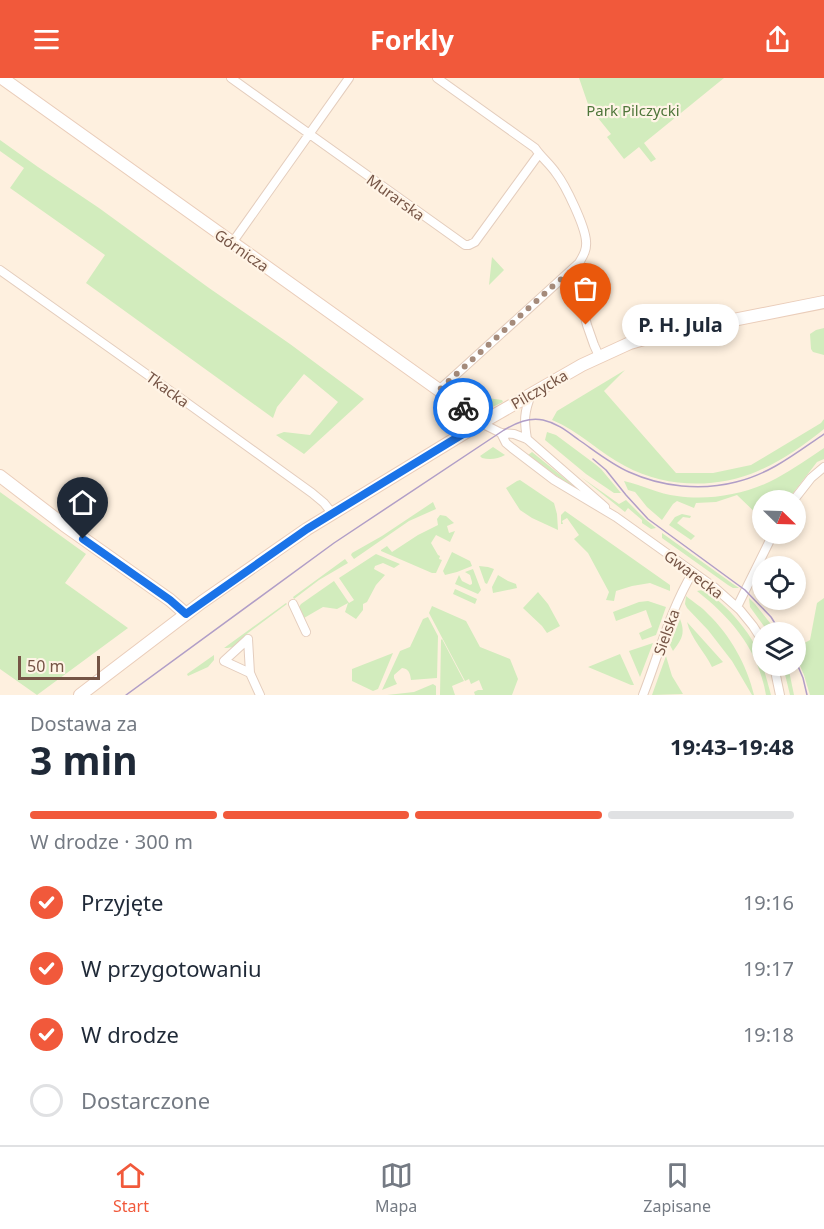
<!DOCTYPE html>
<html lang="pl">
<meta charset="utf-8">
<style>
:root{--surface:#fff;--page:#f2f2f3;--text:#1f2937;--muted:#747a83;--line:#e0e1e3;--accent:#f1593b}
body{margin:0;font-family:"Noto Sans",sans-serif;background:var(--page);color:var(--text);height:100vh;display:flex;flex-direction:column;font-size:22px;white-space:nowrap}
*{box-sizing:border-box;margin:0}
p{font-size:20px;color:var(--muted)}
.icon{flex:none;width:33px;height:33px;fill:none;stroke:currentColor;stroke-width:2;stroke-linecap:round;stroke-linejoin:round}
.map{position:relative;height:617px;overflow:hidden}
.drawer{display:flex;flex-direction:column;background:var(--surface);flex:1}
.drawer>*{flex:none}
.needle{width:39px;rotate:113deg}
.tools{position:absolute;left:752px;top:412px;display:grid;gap:12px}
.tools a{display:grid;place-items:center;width:54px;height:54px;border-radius:50%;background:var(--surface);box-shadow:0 3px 9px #0003;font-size:30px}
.scale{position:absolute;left:18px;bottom:15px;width:82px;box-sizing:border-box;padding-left:6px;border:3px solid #755445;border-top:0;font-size:16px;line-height:21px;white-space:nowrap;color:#755445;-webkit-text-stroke:4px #fff4e6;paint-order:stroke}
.pin{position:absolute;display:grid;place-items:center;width:51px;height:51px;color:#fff;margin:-62px -26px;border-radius:50% 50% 50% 0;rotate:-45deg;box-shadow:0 0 6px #0007}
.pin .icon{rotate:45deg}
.courier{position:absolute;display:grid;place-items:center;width:60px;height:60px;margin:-30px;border:4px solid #1a73e8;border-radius:50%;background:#fff;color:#222;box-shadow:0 2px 8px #0007}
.bubble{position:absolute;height:42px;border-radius:21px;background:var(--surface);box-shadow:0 3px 9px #0003;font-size:20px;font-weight:700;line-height:42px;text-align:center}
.summary em{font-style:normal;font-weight:700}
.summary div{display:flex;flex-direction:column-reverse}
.summary{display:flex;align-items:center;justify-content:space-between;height:102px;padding:0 30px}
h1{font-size:39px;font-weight:700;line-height:45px}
.bar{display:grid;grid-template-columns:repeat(4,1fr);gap:9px 6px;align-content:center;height:72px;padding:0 30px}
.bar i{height:8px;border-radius:4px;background:var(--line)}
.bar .selected{background:var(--accent)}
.bar p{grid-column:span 4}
ol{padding:0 30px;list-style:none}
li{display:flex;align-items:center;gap:18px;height:66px}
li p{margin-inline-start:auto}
li .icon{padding:6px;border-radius:50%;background:var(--accent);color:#fff;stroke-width:4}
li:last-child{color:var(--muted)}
li i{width:33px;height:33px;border:3px solid var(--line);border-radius:50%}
header{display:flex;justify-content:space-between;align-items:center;height:78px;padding:0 30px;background:var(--accent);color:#fff;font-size:27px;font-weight:700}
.tab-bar{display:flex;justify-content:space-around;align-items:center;height:84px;border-top:2px solid var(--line);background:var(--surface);font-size:16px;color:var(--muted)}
.tab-bar a{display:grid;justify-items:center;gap:3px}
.tab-bar .selected{color:var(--accent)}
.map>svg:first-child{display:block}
</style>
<header><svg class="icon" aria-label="menu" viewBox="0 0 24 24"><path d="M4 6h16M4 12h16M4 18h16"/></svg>Forkly<svg class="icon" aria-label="share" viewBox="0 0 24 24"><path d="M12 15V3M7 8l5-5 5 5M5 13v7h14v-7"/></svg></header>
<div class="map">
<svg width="824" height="617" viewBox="0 0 824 617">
<rect width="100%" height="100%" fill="#fef0df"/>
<path fill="#d2ecbd" d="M579,0H724L644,65L656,81L651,84L639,69L624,81L607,59L611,56L589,29Z
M0,62L38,89L99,130L209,210L290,266L364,321L304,376L276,357L284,354L310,357L338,324L304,296L277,329L273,340L86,205L105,177L10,110L24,90L0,73Z
M492,179L504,192L489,207Z
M824,250V277L813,274L811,271L810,256L816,252Z
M625,292L604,313L676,395H713L751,387L821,345L824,341V351C804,367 782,383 758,393C716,411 666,410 625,388C600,375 579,353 552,342L557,333Z
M472,318L502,322L503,324L484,333L475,330L466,325Z
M547,354L556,357L595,386L601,391L621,415H614L586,396L545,362Z
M493,369L505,377C498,381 490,382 482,380L480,378Z
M824,370V381L817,384L787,423H762V441L737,417L716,424L696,425L694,430L677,423L673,426L662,442L647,429L635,414L628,412L624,403C642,407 659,416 677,418C710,423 748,416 777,400C793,391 809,380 824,370Z
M532,374L574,408L572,409L528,377Z
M581,399L619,426L626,422L645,441L656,450L651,451L642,445V442L628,430L625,434Z
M520,402L554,425L557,436L558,452L532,440L520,432L506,410L517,403Z
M0,414L86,476L65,505L128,550L37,617L0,591Z
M433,424L436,431L409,443L354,481L351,477L352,475L382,458Z
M565,433L670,507V513L650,505L632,508L616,513L614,523L606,522L609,514L588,475L574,461L579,457L567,440L562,443L563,446H561V437Z
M682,436L691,438L690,440L683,439L677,445L695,458L691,462L669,447L675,439Z
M440,437L446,438L454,445L447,448L449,455L455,453L450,464L436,457L431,465L438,477L440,478L439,481L442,482L436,495H432L381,473V472L387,468L392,474L418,457L438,447L437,441Z
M662,455L733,506L739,510H733L728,507L662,460Z
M452,474L470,483L472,488L457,494L445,497L443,493Z
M376,476L400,486L394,490L383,485L375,488L374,491L385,497L376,507L367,524L363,526V532L356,541L345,534L348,525L337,531L323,529L304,540L299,529L301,526L334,503L349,525L354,522L339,500Z
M345,481L348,485L319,502L294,521L293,519Z
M479,488L488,489L494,491L487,506L485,505Z
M473,491L481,512L478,516L455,506L459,497L462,503L470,507L472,506V504L470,497L465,494Z
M498,497L508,503L516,506L517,510L493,515L492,509Z
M455,511L477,521L475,526L453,516Z
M702,512C724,522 760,563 762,588H763L771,617H766C758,571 732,541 697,513Z
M538,514L548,526L560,548L547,555L542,548L523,530Z
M686,518C693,524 702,529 708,536C730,557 747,587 754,617H752L732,583L708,552L687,530L685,526Z
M749,520L755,526L778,555H769L750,529Z
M824,520V617H810L804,597L795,576V570L810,562L817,525Z
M648,523L666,529L656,557L642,562L639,555L652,549L646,532L616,543L613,534L639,524Z
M286,525L287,526L248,555L233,569L227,570H224Z
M432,528L466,543L480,569L510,581L518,601L512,617H475L474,614L478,612H483L479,602L471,606L469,601L465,603L429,535Z
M428,539L438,558L437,600L411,602C410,595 409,591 402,590L394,597V600L397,606L382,612L400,573L410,569L423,541Z
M680,541C686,556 681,562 673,573L670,567Z
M687,544L723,584L712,589C705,574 691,561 687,544Z
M442,561L464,603L452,608L455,617H440L441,562Z
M653,565L640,599L629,573Z
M393,575L378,611L373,613L352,603V591Z
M620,576L634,607H631L588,589Z
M214,577V582L208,589L188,598L187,596Z
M666,578L672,598L683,616L652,617Z
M783,588H788L794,617H790Z
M433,606L436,608V617H387L414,614Z"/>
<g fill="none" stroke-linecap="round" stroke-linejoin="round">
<g stroke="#e4cdbd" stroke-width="10">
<path id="street" d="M231,0L465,167H469L475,164L539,76
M437,0L535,70C541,79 550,86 556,95C566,108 585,148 586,163C587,172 583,178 579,185L439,312
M232,165L349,0
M0,192L183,322L312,415L324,425L332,435
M568,196L577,208L587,247L594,267L599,278
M481,345L501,355L514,356L527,361L605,429
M501,355L506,365L512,370L554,402L616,439L714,509L740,532L753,548L762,562
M527,361C524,343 524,334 531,317
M793,423L811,400L824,389
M293,526L306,554
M737,529L773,456
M248,561L224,583L250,595
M248,561L250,595L260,617
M774,588L780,617
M643,617C659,576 670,532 693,494"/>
</g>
<g stroke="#eacdba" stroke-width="14">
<path id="secondary" d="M2,0L439,312L481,345
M0,398L64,447L170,522L186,536
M80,617L202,524L307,451L481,345L582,287L630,265L658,257L824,224"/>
</g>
<use href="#street" stroke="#fff" stroke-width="8"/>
<use href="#secondary" stroke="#fff" stroke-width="12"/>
<path stroke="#b19ec7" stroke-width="1.5" d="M593,381L606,392L626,417L648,441L745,512L771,539L781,555
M795,581L803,600L807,617
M126,617L334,465L504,352C516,345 529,339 543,342C557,345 568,354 579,362C595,373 611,386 629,394C662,409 701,413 736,404C770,396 796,375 824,356"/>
</g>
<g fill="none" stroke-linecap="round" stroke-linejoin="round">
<path stroke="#a58b7b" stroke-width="6" stroke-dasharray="0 10.8" d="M463,330L439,312L555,206L568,196L577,208L586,247"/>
<path stroke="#1a73e8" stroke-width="8" d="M83,461L170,522L186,536L307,451L481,345L463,330"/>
</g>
<g text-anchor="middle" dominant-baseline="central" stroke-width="4.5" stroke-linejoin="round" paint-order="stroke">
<g font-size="15" fill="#4f763a" stroke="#fff4e6">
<text x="633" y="32">Park Pilczycki</text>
</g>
<g font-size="15" fill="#755445" stroke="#fff4e6">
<text transform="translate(396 119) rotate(36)">Murarska</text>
<text transform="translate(242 172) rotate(35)">Górnicza</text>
<text transform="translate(168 311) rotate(36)">Tkacka</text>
<text transform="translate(539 311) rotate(-30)">Pilczycka</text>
<text transform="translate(694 496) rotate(37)">Gwarecka</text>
<text transform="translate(666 554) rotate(-70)">Sielska</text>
</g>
</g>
</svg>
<div class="tools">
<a><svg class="needle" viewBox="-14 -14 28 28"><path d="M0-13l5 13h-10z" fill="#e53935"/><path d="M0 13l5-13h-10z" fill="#747a83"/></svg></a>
<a><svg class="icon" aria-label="locate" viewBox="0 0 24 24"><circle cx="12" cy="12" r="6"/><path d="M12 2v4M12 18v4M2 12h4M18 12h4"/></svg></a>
<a><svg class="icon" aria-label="layers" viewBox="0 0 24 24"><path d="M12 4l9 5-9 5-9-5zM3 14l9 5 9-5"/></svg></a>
</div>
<div class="scale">50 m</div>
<div class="pin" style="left:586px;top:247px;background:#ea580c"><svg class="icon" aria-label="bag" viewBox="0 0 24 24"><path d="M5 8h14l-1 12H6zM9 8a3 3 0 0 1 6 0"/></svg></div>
<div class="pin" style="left:83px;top:461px;background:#1f2937"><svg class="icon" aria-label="home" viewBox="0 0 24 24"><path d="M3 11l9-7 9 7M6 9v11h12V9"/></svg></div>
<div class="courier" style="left:463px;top:330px"><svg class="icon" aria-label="bike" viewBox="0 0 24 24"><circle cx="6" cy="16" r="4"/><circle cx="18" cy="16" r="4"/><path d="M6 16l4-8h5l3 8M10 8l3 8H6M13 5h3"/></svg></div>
<div class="bubble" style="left:622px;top:226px;width:117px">P. H. Jula</div>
</div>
<section class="drawer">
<div class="summary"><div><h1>3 min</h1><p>Dostawa za</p></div><em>19:43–19:48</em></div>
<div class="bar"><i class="selected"></i><i class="selected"></i><i class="selected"></i><i></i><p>W drodze · 300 m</p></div>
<ol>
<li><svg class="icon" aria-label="check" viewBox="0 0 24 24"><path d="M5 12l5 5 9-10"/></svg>Przyjęte<p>19:16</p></li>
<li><svg class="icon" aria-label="check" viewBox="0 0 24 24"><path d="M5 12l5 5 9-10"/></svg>W przygotowaniu<p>19:17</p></li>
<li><svg class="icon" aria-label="check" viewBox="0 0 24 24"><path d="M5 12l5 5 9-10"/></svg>W drodze<p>19:18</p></li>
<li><i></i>Dostarczone</li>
</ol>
</section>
<nav class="tab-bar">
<a class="selected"><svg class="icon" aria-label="home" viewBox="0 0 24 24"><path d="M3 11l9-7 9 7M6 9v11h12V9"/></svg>Start</a>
<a><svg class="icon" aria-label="map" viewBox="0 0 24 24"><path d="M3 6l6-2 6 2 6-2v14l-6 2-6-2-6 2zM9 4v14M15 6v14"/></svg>Mapa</a>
<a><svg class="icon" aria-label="saved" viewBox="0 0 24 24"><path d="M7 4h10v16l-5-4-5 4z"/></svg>Zapisane</a>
</nav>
